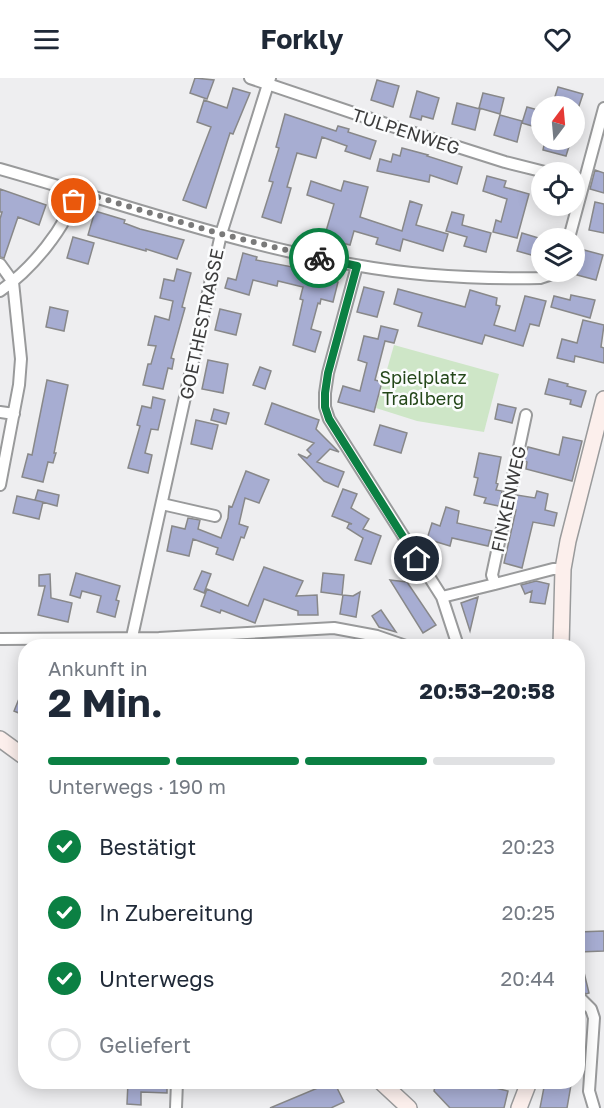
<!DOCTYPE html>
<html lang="de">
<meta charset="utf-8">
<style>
:root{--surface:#fff;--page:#f6f6f7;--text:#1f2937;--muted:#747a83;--line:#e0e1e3;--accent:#0b8043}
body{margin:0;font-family:"Golos Text",sans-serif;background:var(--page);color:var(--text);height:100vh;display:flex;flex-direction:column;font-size:22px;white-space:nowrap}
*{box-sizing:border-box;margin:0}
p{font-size:20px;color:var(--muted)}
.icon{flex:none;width:33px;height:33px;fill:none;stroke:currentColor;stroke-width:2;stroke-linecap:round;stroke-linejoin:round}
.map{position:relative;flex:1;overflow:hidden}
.panel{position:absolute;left:18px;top:561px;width:567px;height:450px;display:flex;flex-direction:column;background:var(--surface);border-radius:24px;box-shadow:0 3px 15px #0003}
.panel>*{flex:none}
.needle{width:39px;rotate:16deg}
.buttons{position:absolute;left:531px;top:18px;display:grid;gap:12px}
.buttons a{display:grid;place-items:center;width:54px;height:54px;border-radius:50%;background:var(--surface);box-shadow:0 3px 15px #0003;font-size:30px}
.pin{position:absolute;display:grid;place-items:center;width:51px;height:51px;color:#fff;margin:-26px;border:3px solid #fff;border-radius:50%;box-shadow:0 2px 6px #0007}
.courier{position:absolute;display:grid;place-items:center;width:60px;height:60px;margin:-30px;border:4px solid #0b8043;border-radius:50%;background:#fff;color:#222;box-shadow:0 2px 8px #0007}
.summary em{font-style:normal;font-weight:700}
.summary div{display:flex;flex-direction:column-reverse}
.summary{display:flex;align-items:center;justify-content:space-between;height:102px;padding:0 30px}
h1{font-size:39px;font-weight:700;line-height:45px}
.bar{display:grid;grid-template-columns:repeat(4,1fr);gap:9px 6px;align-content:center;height:72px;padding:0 30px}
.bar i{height:8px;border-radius:4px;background:var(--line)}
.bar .on{background:var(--accent)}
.bar p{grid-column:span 4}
ol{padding:0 30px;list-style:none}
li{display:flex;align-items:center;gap:18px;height:66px}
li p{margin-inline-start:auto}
li .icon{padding:6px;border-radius:50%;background:var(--accent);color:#fff;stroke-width:4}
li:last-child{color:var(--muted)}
li i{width:33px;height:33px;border:3px solid var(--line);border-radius:50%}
header{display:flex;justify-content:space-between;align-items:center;height:78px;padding:0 30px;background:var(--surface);font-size:27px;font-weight:700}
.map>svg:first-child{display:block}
</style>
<header><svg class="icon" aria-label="menu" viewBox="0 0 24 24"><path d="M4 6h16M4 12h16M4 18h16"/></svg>Forkly<svg class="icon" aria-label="heart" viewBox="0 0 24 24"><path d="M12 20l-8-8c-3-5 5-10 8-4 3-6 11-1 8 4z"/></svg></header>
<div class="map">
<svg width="604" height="1030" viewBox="0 0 604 1030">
<rect width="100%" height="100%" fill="#eeeef0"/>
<path fill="#cee6c7" d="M394,267L499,296L484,354L417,343L376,330Z"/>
<path fill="#a7add2" stroke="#888889" stroke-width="1.5" d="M195,0L214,2L207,21L190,15Z
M377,2L399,8L393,29L371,22Z
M558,9L583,16L579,28H552Z
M233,10L250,15L233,56L230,55L206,130L183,122L211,49L197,44L204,22L227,30Z
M417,13L439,20L433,41L422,38L421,42L410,39Z
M483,15L504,20L500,36L479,30Z
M457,25L480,31L475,52L452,46Z
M527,29L542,33V51L522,45Z
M285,36L336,53L338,48L349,51L348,54L376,63L370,81L345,73L347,68L322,59L316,80L297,75L287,109L291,110L281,145L262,139L273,104L269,103L279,70L276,69Z
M500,37L522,43L517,64L494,57Z
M545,62H571L566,78L543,72Z
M402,70L428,77L427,78L462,89L457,106L430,97L429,104L377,93L380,81L391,84L393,76L400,78Z
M595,92L604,95V115L590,111Z
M487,98L506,103L504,109L529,116L517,160L493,154L496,142L501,144L507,121L483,113Z
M311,103L341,113L344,103L368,109L360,139L402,153L410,123L422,127L416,147L448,156L443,173L403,161L400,173L376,166L378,160L354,153L350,167L324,160L334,126L307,117Z
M0,111L46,127L39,147L18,139L4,180L0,179V141L2,134H0Z
M595,124L604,126V155L589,152Z
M95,133L125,142L124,145L140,151L184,162L177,181L146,171V173L88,157Z
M452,134L464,137L462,147L491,155L486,174L464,168L467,159L446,153Z
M522,155L542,161V180L517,173Z
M73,159L94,165L88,186L67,180Z
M584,172L603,177L596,202L577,197Z
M243,175L257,179L256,182L308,192L307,196L338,204L333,224L321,221L320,226L318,225L311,251L321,254L315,274L293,267L303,222L300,221L303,209L278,203L277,208L253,202L249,217L225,210L228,200L236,202Z
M177,191L191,195L182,229L185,230L183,237L171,280L174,281L172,291L168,290L163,311L143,307L148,286H151L156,268L148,267L155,238L169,242L173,223L160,220L164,201L174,203Z
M364,209L384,214L377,239L357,234Z
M398,211L465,229L470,212L497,220L496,227L500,228L494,247L515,253L525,218L546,223L539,248L530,246L523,268L485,257L482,266L418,248L422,235L394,226Z
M571,217L595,222L590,240L551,229L554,218L570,222Z
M50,229L68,233L64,253L46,249Z
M220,231L241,236L236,257L215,252Z
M583,242L604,247L601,269L604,270V285L575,278L574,284L557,280L562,261L577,265Z
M381,248L398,252L394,265L385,263L375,302L382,304L374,334L338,324L343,308L360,313L367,285L358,282L364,258L378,261Z
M208,282L228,286L223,315L202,311Z
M260,289L271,293L265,311L253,307Z
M549,301L568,306L567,308L586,313L581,329L570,326L571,322L545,316Z
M47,302L68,307L54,375H56L53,385L48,384L43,404L22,399L28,376L32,377Z
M153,319L165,322L158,352L151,351L145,375L152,377L148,395L128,390L140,348L137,347L142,328L151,330Z
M272,325L319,342L316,351L339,374L330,371L317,384L344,394L338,409L324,403L298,376L307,380L311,376L307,372L314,365L265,346Z
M498,326L516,330L512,345L495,341Z
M214,331L229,335L226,346L211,342Z
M196,342L218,347L212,371L191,366Z
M380,347L407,355L401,375L374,367Z
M563,359L582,363L572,403L526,391L527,384L524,383L528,369L559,377Z
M479,375L501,379L496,405L498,406L496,412L502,413L499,428L484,425L486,420L474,417L478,400L474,399Z
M246,393L269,402L259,425L245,420L239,446L248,449L244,460L241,459L233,482L216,476L218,470L193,461L189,478L167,473L172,448L185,451L188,440L200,442L198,451L221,460L228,440L229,428L232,429Z
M343,411L357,416L351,430L369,441L363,451L381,458L371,486L355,482L363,460L347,450L349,446H352L332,438Z
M38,412L59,417L57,428L35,422Z
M537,413L548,416L545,432L557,435L554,448L533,444L522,490L504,485L516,432H514L517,417L535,420Z
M17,418L43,424L39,441L13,435Z
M446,429L459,433L457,445L492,453L488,468L452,460L450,468L427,461L432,445L440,448Z
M264,489L303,503L296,518L317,517L318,537H298V533L264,521L255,545L221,532L220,535L201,528L207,511L248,528Z
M202,493L211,496L204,515L194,511Z
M76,495L120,508L116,522L119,523L115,539L97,534L101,518L82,513L80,520L70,517Z
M323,495L344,497L342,517L321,514Z
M50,496L51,520L72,525L68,544L38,537L45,508H39V497Z
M390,502L407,504L436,547L423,555Z
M536,503L549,506L545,526L530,524L532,513L525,516L521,507Z
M360,514L356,539L340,536L343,517L353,518Z
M478,519L470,553L461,525Z
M381,532L396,554L379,549L372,538Z
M25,606H26V638L14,633Z
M604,853V873L579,874L578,854Z
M581,882L589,915L586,916L578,911V883Z
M128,1004H167V1015L141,1014V1027L127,1026Z
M332,1004H334L344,1024L331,1030H270Z
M436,1004H479V1006L508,1013L504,1030H450L434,1013Z
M545,1004L571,1007L567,1030H540Z"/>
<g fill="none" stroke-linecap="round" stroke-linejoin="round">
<g stroke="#999a9b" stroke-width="14">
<path id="street" d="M250,0L392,48L505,84L545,94
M0,91C117,124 234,166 355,187C415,198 479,201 540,200L552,196L555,194
M569,160L604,30
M0,186L13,204L21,281L19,307L0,407
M357,188L328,295L325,315V329L329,341L442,519L458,568
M0,213C32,191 66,150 77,113
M0,334L14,336
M162,426L215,438
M495,506L553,491H563
M442,519L495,506L492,497L526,337
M0,561L159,560L334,550L377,558L406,568
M130,568L221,156L270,0
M578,918L591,931L594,940L589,1013L594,1030
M176,1030L177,1004"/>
</g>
<g stroke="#999a9b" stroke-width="18">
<path id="secondary" d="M561,568L563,491L568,463L604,321
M0,661L26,680
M381,1004L409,1030
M519,1030L529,1004"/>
</g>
<use href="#street" stroke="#fff" stroke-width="10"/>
<use href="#secondary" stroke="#fcefec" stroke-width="15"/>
</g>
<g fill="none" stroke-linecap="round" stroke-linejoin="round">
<path stroke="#7a7a7a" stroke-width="6" stroke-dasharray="0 10.8" d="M74,123L77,113L221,156L319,180"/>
<path stroke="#0b8043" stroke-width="8" d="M319,180L357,188L328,295L325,315V329L329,341L417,481"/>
</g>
<g text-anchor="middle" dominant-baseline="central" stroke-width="5" stroke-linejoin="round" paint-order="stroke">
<g font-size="18" fill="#3b3b3b" stroke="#fbfcfd">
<text transform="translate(406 53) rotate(18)">TULPENWEG</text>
<text transform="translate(201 246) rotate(-78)">GOETHESTRASSE</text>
<text transform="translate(508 421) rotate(-78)">FINKENWEG</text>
</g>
<g font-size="18" fill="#244719" stroke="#fbfcfd">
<text x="423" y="299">Spielplatz<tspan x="423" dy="21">Traßlberg</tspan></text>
</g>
</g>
</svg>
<div class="buttons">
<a><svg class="needle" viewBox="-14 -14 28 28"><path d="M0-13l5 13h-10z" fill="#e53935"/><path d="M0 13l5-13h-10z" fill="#747a83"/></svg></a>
<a><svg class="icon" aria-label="locate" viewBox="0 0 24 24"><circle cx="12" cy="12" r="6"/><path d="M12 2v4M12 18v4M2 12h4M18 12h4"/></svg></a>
<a><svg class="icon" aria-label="layers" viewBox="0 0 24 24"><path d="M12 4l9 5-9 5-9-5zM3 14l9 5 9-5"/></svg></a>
</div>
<div class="pin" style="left:74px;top:123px;background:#ea580c"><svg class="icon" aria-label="bag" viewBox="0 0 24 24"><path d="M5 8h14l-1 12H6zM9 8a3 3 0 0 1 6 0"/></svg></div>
<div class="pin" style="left:417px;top:481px;background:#1f2937"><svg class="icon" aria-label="home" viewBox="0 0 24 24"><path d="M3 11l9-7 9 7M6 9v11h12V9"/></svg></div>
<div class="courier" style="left:319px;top:180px"><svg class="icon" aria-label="bike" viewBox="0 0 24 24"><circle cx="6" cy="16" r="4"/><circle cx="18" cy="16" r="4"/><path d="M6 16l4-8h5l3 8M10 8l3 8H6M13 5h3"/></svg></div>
<section class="panel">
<div class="summary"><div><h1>2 Min.</h1><p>Ankunft in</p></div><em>20:53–20:58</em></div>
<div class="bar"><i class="on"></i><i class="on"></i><i class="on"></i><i></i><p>Unterwegs · 190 m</p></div>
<ol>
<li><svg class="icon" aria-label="check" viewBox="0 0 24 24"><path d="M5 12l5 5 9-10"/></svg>Bestätigt<p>20:23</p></li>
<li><svg class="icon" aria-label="check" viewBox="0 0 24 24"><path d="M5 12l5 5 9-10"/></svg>In Zubereitung<p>20:25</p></li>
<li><svg class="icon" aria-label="check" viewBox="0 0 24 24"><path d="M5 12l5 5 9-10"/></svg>Unterwegs<p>20:44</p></li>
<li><i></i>Geliefert</li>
</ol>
</section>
</div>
